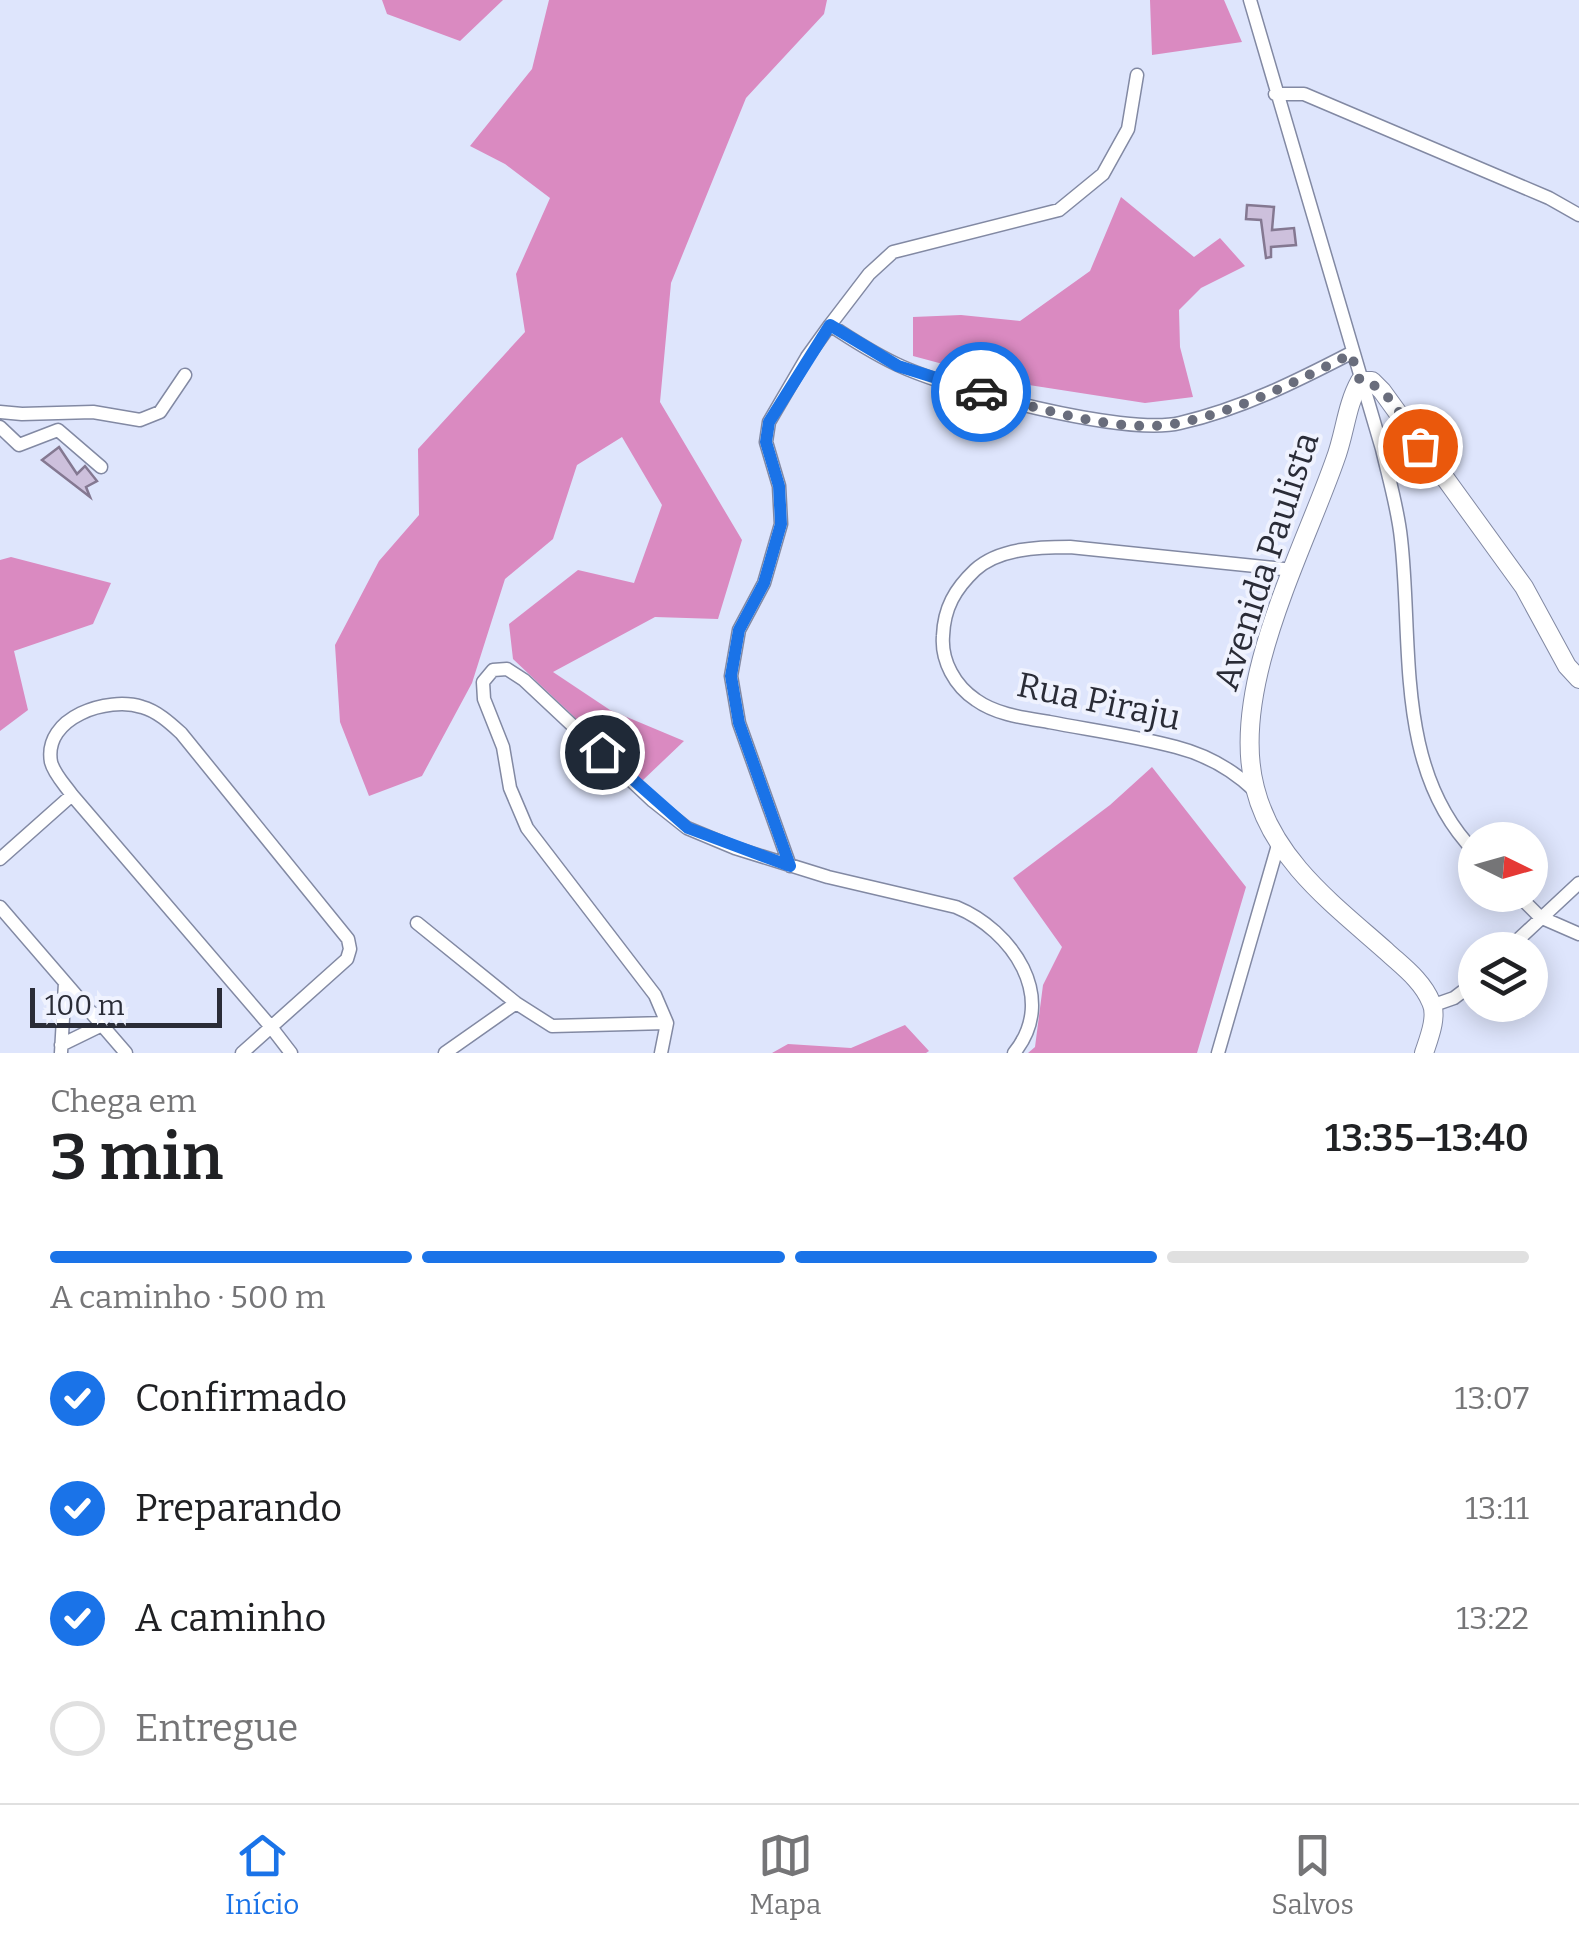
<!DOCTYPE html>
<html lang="pt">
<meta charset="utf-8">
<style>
:root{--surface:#fff;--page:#f6f6f6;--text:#202124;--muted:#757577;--line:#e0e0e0;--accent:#1a73e8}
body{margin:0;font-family:Bitter,serif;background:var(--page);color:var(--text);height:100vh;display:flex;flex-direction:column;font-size:38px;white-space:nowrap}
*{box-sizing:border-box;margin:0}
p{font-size:32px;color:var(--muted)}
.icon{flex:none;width:55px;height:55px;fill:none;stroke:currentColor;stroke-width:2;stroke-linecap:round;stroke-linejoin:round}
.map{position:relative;height:1053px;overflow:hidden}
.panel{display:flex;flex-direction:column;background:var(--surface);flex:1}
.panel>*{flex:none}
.needle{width:65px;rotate:95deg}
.tools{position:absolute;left:1458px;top:822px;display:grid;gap:20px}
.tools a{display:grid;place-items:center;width:90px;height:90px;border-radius:50%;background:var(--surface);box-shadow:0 5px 25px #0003;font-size:50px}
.scale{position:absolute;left:30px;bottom:25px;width:192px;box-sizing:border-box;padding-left:10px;border:5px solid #2a2c37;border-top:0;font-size:28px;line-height:35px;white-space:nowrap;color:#2a2c37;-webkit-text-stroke:8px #eff2fe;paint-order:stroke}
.pin{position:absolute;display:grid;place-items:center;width:85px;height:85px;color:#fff;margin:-42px;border:5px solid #fff;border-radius:50%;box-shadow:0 2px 10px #0007}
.courier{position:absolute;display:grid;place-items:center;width:100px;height:100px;margin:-50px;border:8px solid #1a73e8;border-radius:50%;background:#fff;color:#222;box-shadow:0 2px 12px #0007}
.overview em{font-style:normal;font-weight:600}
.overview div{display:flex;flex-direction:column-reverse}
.overview{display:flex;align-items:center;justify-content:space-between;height:170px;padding:0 50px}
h1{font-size:65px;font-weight:600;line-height:75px}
.bar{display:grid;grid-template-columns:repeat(4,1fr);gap:15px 10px;align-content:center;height:120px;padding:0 50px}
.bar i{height:12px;border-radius:8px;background:var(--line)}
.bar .on{background:var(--accent)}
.bar p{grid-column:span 4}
ol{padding:0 50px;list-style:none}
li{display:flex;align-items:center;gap:30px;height:110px}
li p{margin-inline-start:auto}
li .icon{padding:10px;border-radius:50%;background:var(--accent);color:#fff;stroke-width:4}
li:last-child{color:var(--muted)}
li i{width:55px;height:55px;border:5px solid var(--line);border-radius:50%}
.tabs{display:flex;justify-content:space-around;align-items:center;height:140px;border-top:2px solid var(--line);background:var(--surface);font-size:28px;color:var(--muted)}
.tabs a{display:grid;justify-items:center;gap:5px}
.tabs .on{color:var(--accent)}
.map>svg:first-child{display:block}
</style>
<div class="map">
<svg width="1579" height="1053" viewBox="0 0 1579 1053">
<rect width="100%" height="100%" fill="#dee5fc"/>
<path fill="#da8ac1" d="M382,0H503L460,41L387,14Z
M549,0H827L824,14L746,98L671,283L660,402L742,540L718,619L655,617L553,672L610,710L684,741L642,781L513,659L509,624L578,570L634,583L662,505L622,437L577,465L553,539L505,579L472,683L422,776L369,796L340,722L335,645L379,561L419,515L418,449L525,332L516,274L550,198L505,164L470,146L532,69Z
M1150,0H1224L1242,42L1152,55Z
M1121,197L1194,257L1220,238L1245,266L1201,288L1179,310L1180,347L1193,397L1145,403L1010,382L913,356V317L961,315L1020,321L1090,271Z
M11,557L111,583L93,624L14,651L28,710L0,731V560Z
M1152,767L1246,887L1197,1053H1028L1035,1047L1043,985L1062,947L1013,878L1110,805Z
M905,1025L929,1051L926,1053H772L788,1044L851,1048Z"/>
<path fill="#cdc0dc" stroke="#847891" stroke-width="2.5" d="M1247,205L1274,207L1272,230L1294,228L1296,245L1271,247V257L1266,258L1261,220L1246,219Z
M59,447L77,474L85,466L97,481L86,487L90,497L42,460Z"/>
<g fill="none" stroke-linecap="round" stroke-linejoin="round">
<g stroke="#8289a3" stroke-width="15">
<path id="minor" d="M1250,0L1382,449C1389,479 1398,509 1401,539C1413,643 1394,770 1475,852
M1275,94H1304L1549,198L1579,215
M830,325C851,339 873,353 896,364C950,390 1124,436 1180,423C1241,409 1297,381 1351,353
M0,412L22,414L93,412L140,420L160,412L185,375
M0,427L19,445L58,430L101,467
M1255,791C1232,769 1207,755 1176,747C1135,736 1091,730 1049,722C1025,718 997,715 976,700C955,686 941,661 943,636C944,608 955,589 975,570C999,548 1039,547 1070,547L1293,570
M0,859L72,795
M790,866L739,723L731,676L739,630L764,583L781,524L779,486L766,442L769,422L807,357L830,325L869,274L893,252L1059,210L1103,174L1128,129L1137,75
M1518,895L1540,917L1579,934
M0,907L126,1053
M417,923L516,1003L552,1026L667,1023
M1507,950L1579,883
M1434,1005L1454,998L1475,982
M61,1045L102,1025
M61,1053L65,983
M242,1053L347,959L350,949L348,939L181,733C170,723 157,711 142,707C108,696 43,717 51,762C54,774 65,785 72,795L271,1027L291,1053
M445,1053L516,1003
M661,1053L667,1023L655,995L527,828L510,788L503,747L484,699L483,682L493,670L507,669L524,680L653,801L687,828L735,848L828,877L956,907C1012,930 1059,998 1014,1053
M1218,1053L1278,845"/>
</g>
<g stroke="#8289a3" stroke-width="20">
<path id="tertiary" d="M1424,1053C1429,1038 1438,1016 1431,1002C1422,980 1402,966 1386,951C1333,904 1273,860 1255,788C1229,689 1302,554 1335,460C1345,434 1346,406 1360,381H1372L1382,391L1524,587L1567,666L1579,679"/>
</g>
<use href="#minor" stroke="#fff" stroke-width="12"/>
<use href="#tertiary" stroke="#fff" stroke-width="18"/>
</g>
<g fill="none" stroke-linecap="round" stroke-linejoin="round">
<path stroke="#696d7c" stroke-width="10" stroke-dasharray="0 18" d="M981,392C1038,408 1120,435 1179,423C1239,411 1297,381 1351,354L1360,381C1387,382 1406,425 1420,446"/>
<path stroke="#1a73e8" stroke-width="12" d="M602,752L688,828L790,866L739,723L731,676L739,630L764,583L781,524L779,486L766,442L769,422L830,325L898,366L981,392"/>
</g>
<g text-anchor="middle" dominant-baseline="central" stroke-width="8" stroke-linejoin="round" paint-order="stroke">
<g font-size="35" fill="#2a2c37" stroke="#eff2fe">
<text transform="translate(1266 561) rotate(-72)">Avenida Paulista</text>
<text transform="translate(1099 701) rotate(12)">Rua Piraju</text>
</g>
</g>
</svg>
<div class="tools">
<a><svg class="needle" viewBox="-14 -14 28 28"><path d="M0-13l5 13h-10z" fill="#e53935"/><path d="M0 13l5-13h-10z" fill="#757577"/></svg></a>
<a><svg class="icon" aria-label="layers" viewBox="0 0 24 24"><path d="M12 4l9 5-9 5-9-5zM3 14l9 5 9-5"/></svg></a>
</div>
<div class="scale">100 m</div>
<div class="pin" style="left:1420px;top:446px;background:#ea580c"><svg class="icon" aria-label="bag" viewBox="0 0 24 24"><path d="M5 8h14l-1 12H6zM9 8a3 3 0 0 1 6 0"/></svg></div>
<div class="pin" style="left:602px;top:752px;background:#1f2937"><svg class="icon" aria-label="home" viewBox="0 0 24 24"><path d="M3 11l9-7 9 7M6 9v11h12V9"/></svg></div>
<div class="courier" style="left:981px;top:392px"><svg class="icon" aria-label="car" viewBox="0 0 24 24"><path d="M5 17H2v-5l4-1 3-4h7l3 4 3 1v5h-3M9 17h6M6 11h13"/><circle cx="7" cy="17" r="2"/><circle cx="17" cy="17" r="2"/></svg></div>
</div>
<section class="panel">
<div class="overview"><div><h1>3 min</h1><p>Chega em</p></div><em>13:35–13:40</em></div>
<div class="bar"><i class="on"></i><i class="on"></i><i class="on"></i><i></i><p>A caminho · 500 m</p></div>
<ol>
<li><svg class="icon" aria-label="check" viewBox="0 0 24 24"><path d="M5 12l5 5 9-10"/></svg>Confirmado<p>13:07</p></li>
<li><svg class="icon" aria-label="check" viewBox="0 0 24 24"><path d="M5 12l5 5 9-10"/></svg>Preparando<p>13:11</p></li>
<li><svg class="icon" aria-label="check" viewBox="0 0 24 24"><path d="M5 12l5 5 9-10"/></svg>A caminho<p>13:22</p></li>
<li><i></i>Entregue</li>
</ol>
</section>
<nav class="tabs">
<a class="on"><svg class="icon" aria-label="home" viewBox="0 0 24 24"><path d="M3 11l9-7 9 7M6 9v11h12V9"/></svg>Início</a>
<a><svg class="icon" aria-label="map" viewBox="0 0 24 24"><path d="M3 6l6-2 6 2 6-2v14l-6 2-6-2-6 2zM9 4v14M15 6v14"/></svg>Mapa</a>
<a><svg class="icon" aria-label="saved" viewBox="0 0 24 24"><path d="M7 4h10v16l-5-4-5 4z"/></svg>Salvos</a>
</nav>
